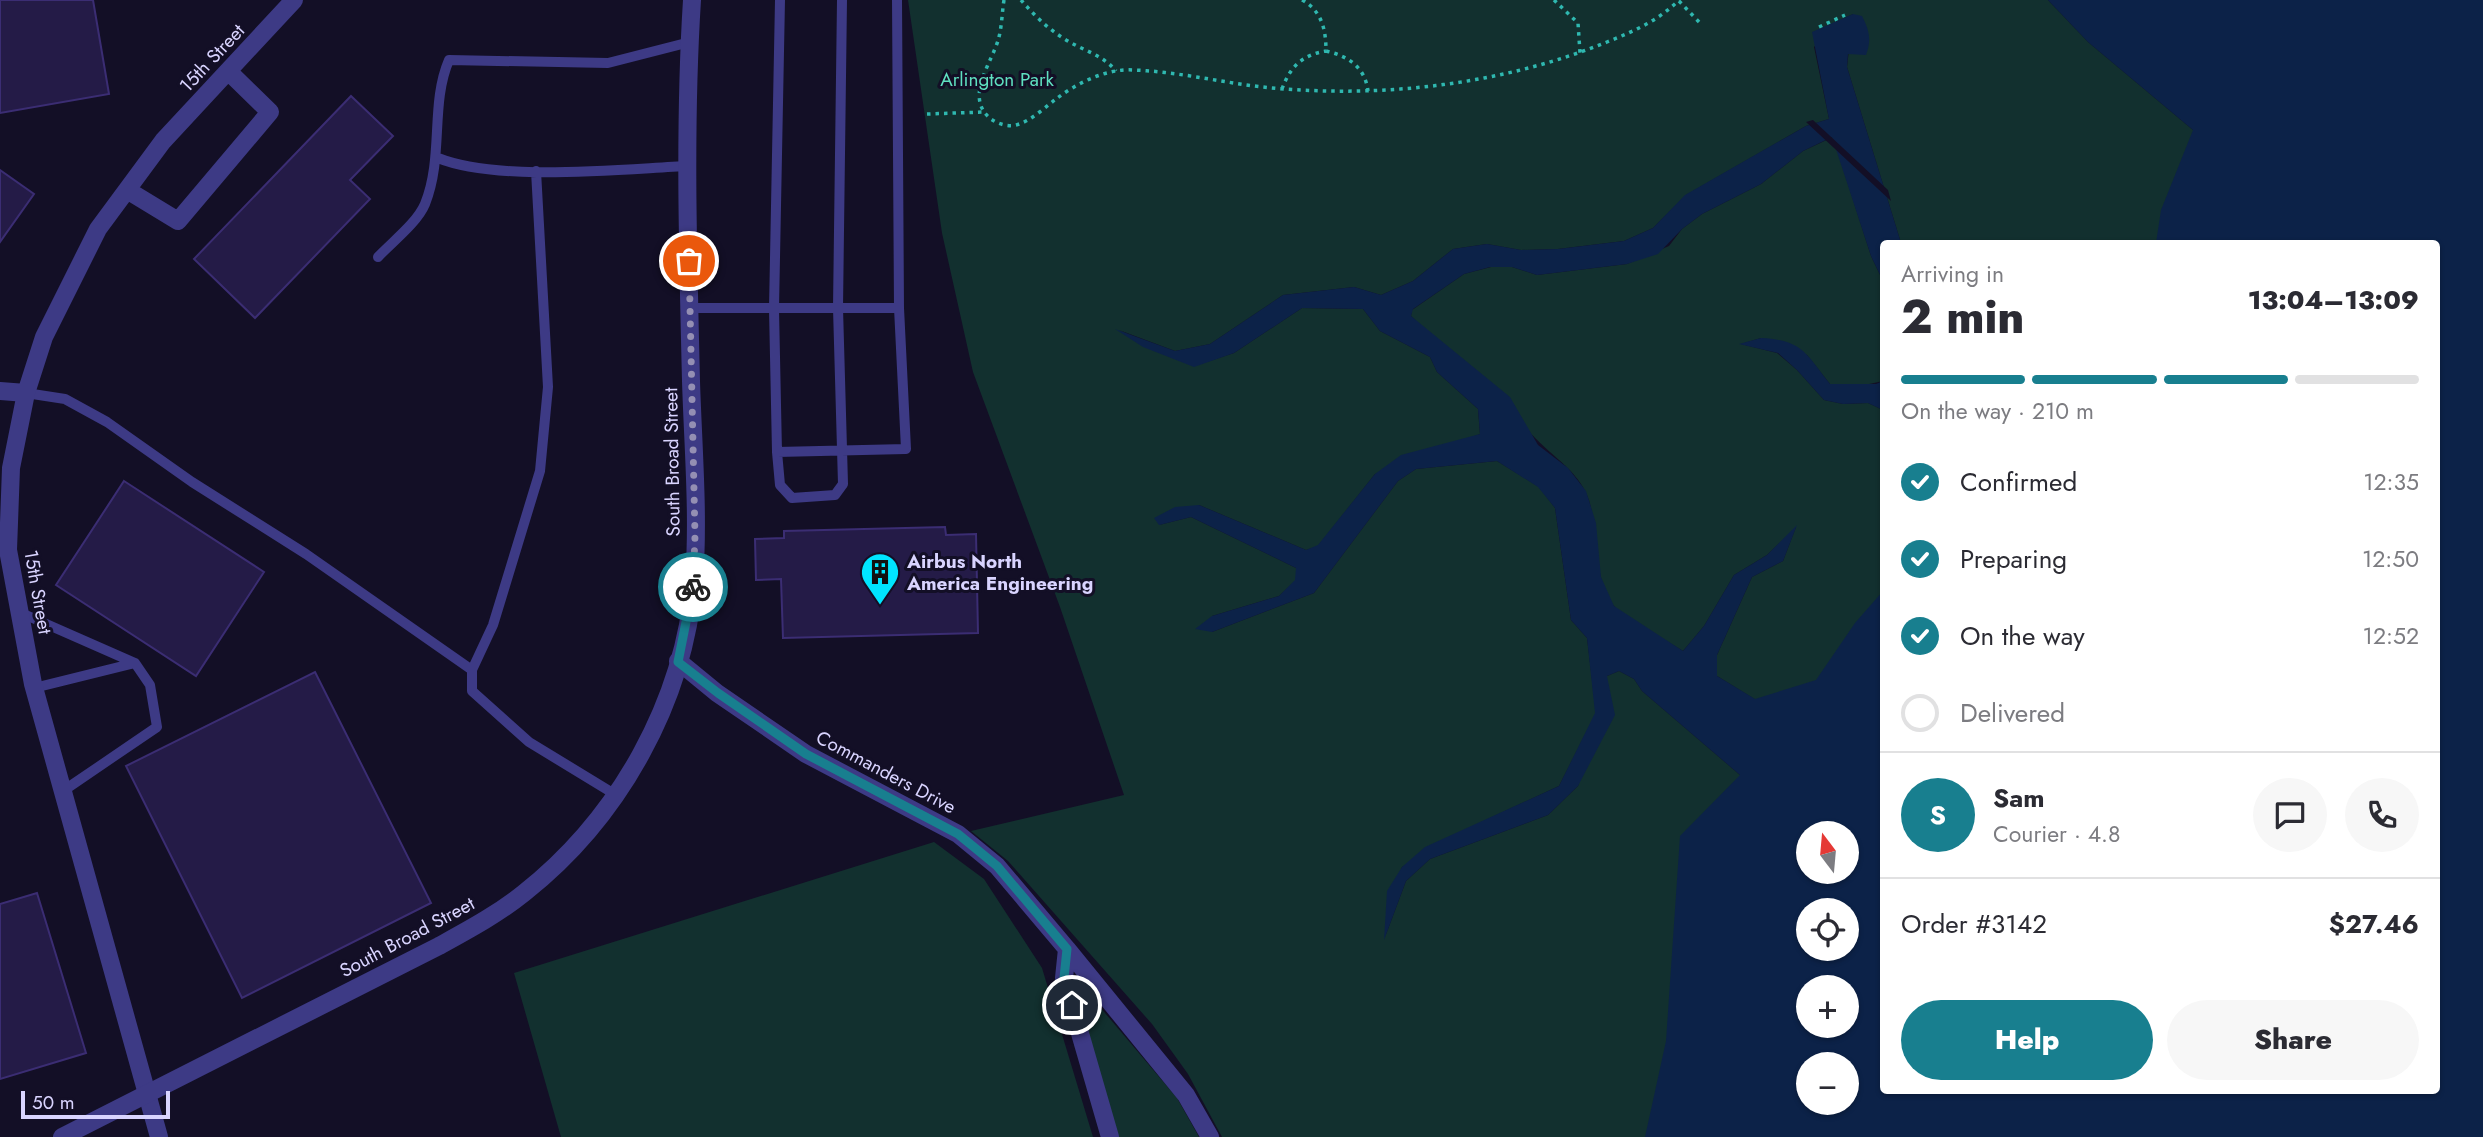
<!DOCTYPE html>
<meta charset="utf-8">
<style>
:root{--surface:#fff;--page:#f7f7f7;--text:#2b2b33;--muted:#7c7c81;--line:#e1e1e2;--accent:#187f8f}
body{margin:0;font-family:Jost,sans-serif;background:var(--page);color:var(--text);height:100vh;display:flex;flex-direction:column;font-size:26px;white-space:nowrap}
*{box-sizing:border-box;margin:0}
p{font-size:23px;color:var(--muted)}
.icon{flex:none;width:38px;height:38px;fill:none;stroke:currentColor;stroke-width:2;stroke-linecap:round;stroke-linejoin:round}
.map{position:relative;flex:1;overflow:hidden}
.details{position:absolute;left:1880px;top:240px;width:560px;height:854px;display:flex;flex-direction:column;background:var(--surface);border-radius:7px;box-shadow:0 2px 5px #0004}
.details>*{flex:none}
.needle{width:46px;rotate:344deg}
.fabs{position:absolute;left:1796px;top:821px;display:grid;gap:14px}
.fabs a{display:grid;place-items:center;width:63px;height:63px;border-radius:50%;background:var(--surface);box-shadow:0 2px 5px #0004;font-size:35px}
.scale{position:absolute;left:21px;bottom:18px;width:149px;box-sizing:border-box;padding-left:7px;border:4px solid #d9d4ff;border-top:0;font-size:19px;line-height:24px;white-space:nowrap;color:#d9d4ff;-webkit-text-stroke:5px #130f26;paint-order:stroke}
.pin{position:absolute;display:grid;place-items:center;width:60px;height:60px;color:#fff;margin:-30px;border:4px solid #fff;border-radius:50%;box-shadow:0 2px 7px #0007}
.courier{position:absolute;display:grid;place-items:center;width:70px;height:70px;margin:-35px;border:5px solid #187f8f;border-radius:50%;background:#fff;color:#222;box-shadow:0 2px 9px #0007}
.summary em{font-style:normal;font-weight:800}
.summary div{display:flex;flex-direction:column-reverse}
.summary{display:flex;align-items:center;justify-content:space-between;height:119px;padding:0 21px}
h1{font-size:46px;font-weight:800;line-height:52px}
.bar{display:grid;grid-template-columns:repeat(4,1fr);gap:10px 7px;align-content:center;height:84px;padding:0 21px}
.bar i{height:9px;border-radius:5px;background:var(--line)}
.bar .on{background:var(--accent)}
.bar p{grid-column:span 4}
.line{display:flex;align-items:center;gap:18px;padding:0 21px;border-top:2px solid var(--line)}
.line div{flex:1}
.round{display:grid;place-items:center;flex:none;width:74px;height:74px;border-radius:37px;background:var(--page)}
ol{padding:0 21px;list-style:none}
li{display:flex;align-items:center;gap:21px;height:77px}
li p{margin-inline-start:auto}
li .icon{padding:7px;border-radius:50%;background:var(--accent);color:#fff;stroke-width:4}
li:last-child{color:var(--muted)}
li i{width:38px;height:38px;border:4px solid var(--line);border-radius:50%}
.primary-button{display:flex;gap:14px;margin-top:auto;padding:14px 21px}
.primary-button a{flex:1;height:80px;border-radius:42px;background:var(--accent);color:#fff;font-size:28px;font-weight:800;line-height:80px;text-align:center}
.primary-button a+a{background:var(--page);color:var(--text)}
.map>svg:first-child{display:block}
</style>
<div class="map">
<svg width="2483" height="1137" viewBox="0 0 2483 1137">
<rect width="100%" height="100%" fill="#130f26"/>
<path fill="#12302f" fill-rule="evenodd" d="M908,0H2048L2088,42L2193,130L2483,0L2436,243H1901L1847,67L1853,14L1839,21L1814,47L1829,119L1806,126L1686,195L1653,228L1624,241L1558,249L1521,250L1487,244L1453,249L1413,281L1381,295L1354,287L1283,295L1210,344L1175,351L1119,330L1194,366L1234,353L1302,308L1363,309L1380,331L1430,357L1437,372L1478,409L1480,434L1375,474L1318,546L1306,550L1199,505L1159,525L1191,517L1296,568V580L1279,596L1212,616V632L1314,593L1398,481L1416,469L1497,461L1539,487L1555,508L1571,620L1587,638L1596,713L1559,786L1488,819L1402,867L1385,937L1406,881L1430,859L1548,815L1578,786L1607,676L1619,671L1634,679L1642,691L1740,775L1808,872L1875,910L1883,1090L2009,1137H1222L1188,1074L1152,1024L1008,861L971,831L1124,795L1060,607L973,372L942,233ZM1808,910H1846V948H1808ZM1808,987H1846V1026H1808ZM1808,1064H1846V1102H1808Z
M1833,137L1871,256L1883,281V381L1860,386L1830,384L1807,355L1761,338L1741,344L1777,353L1797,370L1824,400L1843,404L1868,403L1883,410V833L1756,700L1717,676V655L1752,577L1783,561L1796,527L1767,555L1734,575L1704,626L1683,651C1665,639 1628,621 1615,607C1591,582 1601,525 1586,493C1574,466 1542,450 1525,426L1411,316L1412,310L1464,274L1491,267H1512L1537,275L1627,264L1669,246L1682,229L1702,214L1761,184L1803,151Z
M934,842L984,879L1042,968L1093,1137H561L514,973Z
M1083,987L1177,1098L1199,1137H1118L1075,989Z"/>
<path fill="#0c2248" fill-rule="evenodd" d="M2048,0H2483V1137H1645L1666,1041L1680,836L1740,775L1642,691L1634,679L1619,671L1607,676L1615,715L1578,786L1548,815L1430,859L1406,881L1384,940L1387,891L1402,867L1425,847L1559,786L1595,713L1587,638L1571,620L1555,508L1538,487L1497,461L1416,469L1398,481L1314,593L1212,632L1195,629L1212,616L1279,596L1295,580L1296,568L1191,517L1159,525L1154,518L1175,507L1199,505L1306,550L1318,545L1375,474L1401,455L1480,434L1478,409L1437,372L1430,357L1380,331L1363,309L1302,308L1234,353L1194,367L1143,347L1115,329L1175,351L1210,344L1283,295L1354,287L1381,295L1413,281L1453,249L1487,244L1521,250L1558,249L1624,241L1653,228L1685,195L1806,126L1829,119L1812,32L1853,14L1862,16C1869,30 1872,39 1866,55L1848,54L1847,67L1901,243H1883V281L1871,256L1832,137L1803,151L1761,184L1702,214L1682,229L1658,254L1627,264L1537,275L1512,267H1490L1464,274L1413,309L1411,316L1510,397L1538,445L1568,468L1586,491L1596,523L1601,577L1614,606L1683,651L1704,626L1734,575L1767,555L1797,525L1783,561L1752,577L1717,655V676L1755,699L1816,680L1855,623L1883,591V1090H2436V243H2156L2161,210L2193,130L2088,42ZM1808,833H1846V872H1808ZM1808,910H1846V948H1808ZM1808,987H1846V1026H1808ZM1808,1064H1846V1102H1808Z
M1761,338C1803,340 1806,354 1830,384H1876L1883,381V376V410L1868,403L1843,404L1824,400L1797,370L1778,353L1739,344Z"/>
<path fill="#130f26" d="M1813,120L1888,190L1891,201L1806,122Z"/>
<path fill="#241b47" stroke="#3b2d73" stroke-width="2" d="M0,0H93L109,94L0,113Z
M351,96L393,136L350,180L370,199L255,318L194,259Z
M0,170L34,194L0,242Z
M124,481L264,572L196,676L56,585Z
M945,527L946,535L976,534L978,633L783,638L781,579L756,580L755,539L784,538V531Z
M315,672L431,903L242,998L126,766Z
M37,893L86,1053L0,1079V904Z"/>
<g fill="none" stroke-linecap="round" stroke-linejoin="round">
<path stroke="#2fb8b0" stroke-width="3.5" stroke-dasharray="3.5 5" stroke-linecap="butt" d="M1004,0C1002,12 1002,25 999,37C993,62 963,97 991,119C998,124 1008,127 1016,125C1031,121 1044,108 1056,99C1077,83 1107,68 1134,70C1185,72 1235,86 1285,89C1393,97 1506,83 1607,42C1634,31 1658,21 1679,0
M1021,0C1033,14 1047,28 1063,38C1081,50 1102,54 1116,71
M1302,0C1322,11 1326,30 1326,51C1348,56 1365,67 1368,91
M1554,0L1578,23L1580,53
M1679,1L1700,23
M1819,27L1845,15
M1282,89C1290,67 1302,55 1326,51
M927,114L984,112"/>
<path stroke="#3d3a85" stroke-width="10" d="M897,0L899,308
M438,158C498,182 620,169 688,166
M536,171L548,387L540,471L493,625L472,670V691L529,742L616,795
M378,257C392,242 417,223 425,204C444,157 430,104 449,60L608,63L690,42
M690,308H899L906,449L777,452L774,309L780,0
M26,393L65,399L107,422L192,482L306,554L472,670
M777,452L780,485L792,498L835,495L843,484L838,308L842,0
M19,612L135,663L34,688
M63,791L157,727L150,685L135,663"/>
<path stroke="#3d3a85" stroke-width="18" d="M127,190L178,221L270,112L228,71
M0,391L26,393
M678,661L717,693L806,754L958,834L997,866L1067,949L1064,978L1110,1137
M1067,949L1186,1095L1210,1137
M159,1137L33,684L8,550L11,468L26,393L44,337L98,229L163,141L294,0"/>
<path stroke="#3d3a85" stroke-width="18" d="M62,1137L439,946C468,930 498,914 524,893C619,818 684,702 694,581C699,515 693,447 691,381C688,254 684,126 692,0"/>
</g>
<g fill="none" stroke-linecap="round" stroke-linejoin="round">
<path stroke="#948fb3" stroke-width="7" stroke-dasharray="0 12.6" d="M689,261L695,536L693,587"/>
<path stroke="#187f8f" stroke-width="9" d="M693,587L678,662L718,693L806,754L958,834L997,866L1067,949L1064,978L1072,1005"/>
</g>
<defs>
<g id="building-pin" transform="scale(2.0125)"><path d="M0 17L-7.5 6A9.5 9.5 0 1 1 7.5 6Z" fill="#00e5ff" stroke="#130f26"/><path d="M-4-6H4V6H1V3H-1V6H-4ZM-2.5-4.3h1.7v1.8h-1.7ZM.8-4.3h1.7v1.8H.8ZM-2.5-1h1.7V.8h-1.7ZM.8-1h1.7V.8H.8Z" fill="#111"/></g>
</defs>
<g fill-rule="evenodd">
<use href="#building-pin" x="880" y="572"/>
</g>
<g text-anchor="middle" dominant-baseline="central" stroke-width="6" stroke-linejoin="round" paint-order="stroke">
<g font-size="19" fill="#d9d4ff" stroke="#130f26">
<text transform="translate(212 58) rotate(-47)">15th Street</text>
<text transform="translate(672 462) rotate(-91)">South Broad Street</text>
<text transform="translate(38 592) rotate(80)">15th Street</text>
<text transform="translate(886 772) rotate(28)">Commanders Drive</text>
<text transform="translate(407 937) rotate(-28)">South Broad Street</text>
</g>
<g font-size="19" fill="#5fe0c0" stroke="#130f26">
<text x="997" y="79">Arlington Park</text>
</g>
<g font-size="19" font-weight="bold" fill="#d9d4ff" stroke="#130f26" text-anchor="start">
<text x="907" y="561">Airbus North<tspan x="907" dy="22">America Engineering</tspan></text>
</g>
</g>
</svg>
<div class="fabs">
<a><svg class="needle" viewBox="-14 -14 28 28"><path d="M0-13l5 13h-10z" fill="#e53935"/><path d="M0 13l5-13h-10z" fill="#7c7c81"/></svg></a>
<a><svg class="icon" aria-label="locate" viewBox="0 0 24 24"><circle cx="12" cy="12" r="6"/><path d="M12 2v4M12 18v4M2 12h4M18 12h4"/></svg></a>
<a>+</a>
<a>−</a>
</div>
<div class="scale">50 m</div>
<div class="pin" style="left:689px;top:261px;background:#ea580c"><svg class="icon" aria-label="bag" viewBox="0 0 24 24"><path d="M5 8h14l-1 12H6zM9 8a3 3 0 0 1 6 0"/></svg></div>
<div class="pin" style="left:1072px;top:1005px;background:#1f2937"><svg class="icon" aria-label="home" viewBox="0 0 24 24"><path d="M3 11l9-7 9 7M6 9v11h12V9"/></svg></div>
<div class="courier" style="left:693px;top:587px"><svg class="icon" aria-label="bike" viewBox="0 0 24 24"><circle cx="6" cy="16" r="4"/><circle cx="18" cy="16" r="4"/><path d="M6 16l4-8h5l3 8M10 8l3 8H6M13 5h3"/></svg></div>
<section class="details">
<div class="summary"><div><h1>2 min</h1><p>Arriving in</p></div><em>13:04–13:09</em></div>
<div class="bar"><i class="on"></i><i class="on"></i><i class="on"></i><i></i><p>On the way · 210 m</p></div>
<ol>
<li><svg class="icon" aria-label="check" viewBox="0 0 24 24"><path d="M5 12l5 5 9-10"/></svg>Confirmed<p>12:35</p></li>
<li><svg class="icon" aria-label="check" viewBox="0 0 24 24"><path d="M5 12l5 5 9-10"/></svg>Preparing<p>12:50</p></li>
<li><svg class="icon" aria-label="check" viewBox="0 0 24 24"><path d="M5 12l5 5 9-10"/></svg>On the way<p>12:52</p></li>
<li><i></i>Delivered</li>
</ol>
<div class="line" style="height:126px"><b class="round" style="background:var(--accent);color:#fff">S</b><div><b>Sam</b><p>Courier · 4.8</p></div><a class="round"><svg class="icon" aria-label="chat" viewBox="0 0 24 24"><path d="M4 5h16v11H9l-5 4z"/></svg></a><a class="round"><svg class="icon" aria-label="phone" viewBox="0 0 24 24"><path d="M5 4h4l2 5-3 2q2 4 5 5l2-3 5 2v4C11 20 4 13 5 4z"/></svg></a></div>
<div class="line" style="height:91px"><div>Order #3142</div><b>$27.46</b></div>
<div class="primary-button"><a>Help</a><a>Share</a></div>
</section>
</div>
